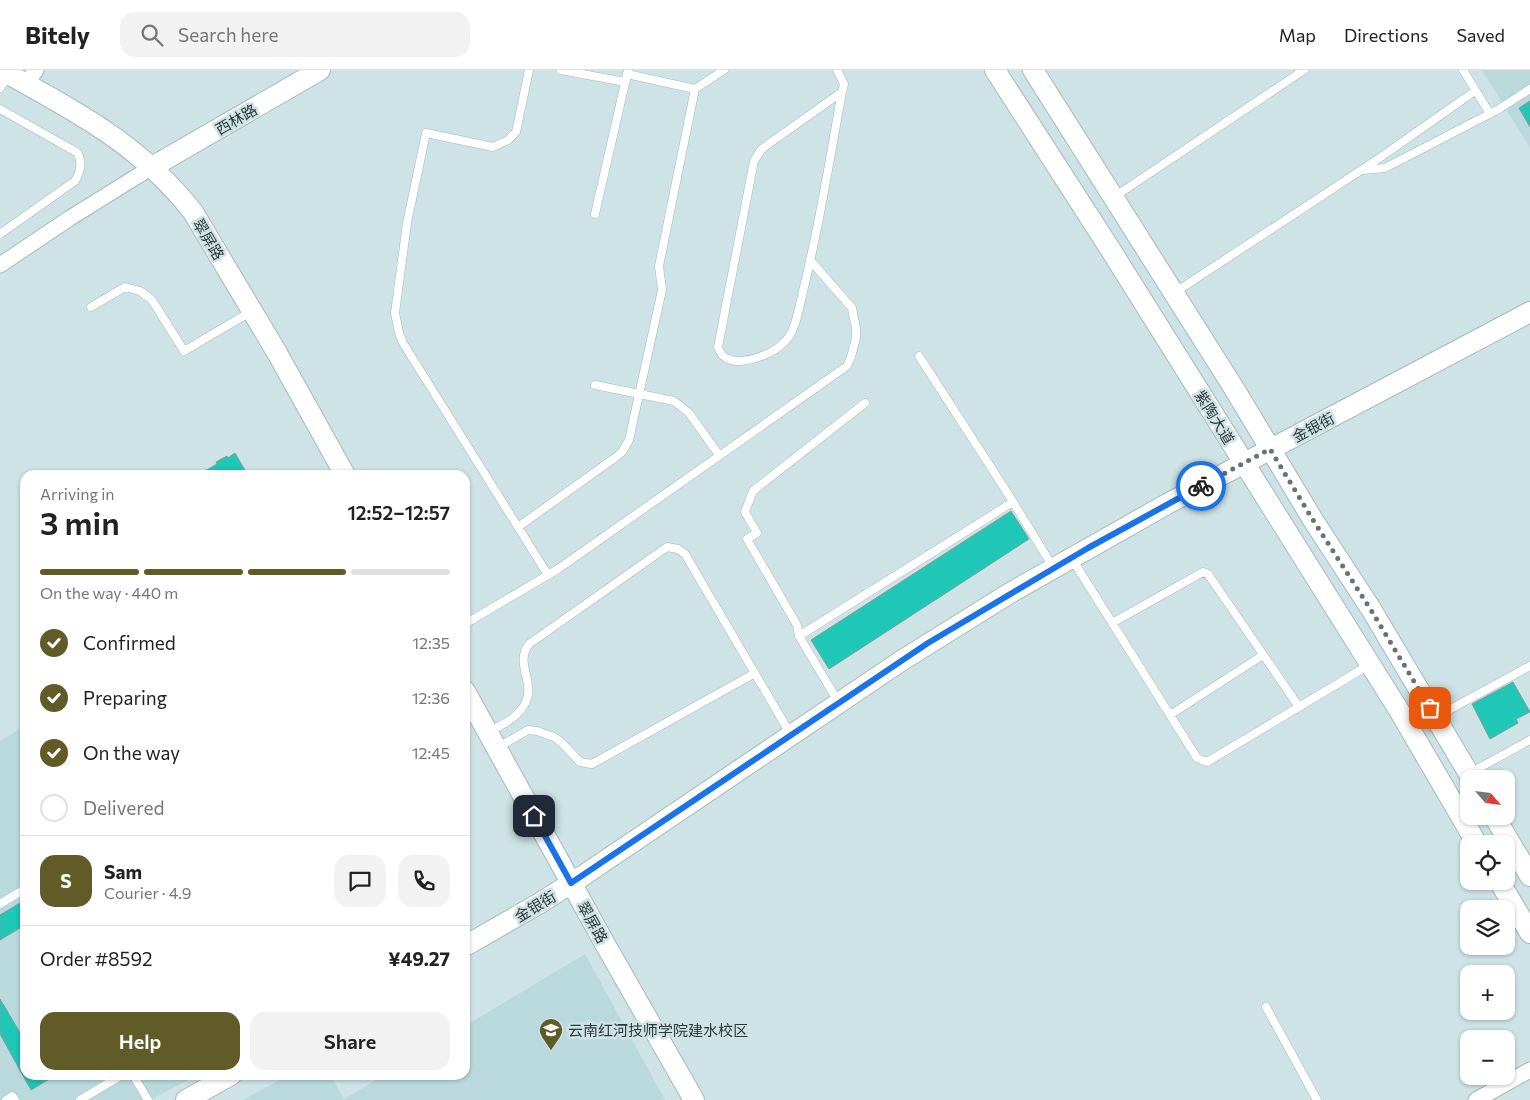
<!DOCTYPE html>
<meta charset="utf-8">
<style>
:root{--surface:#fff;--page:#f2f2f2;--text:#222;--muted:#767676;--line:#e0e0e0;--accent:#615b27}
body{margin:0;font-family:Commissioner,"Noto Sans SC",sans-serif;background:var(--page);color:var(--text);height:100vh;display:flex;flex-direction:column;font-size:19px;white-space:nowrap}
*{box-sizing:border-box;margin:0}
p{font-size:16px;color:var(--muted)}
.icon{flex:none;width:28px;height:28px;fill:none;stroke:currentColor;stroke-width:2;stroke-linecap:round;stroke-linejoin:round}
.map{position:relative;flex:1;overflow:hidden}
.panel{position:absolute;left:20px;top:400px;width:450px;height:610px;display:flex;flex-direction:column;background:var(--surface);border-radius:15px;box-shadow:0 1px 4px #0004}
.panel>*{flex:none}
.needle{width:32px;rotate:118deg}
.controls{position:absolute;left:1460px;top:700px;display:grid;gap:10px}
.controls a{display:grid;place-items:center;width:55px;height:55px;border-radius:10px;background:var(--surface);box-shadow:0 1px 4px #0004;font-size:25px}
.pin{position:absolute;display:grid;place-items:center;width:42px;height:42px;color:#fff;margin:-21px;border-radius:10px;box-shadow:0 2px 8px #0006}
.courier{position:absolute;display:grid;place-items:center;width:50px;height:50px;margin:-25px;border:4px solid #1a73e8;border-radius:50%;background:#fff;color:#222;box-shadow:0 1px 6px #0007}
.head em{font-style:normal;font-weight:600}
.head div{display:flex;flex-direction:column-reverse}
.head{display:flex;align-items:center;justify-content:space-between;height:85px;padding:0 20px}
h1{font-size:32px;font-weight:600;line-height:38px}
.bar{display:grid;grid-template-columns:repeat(4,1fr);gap:8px 5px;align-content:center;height:60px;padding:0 20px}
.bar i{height:6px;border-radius:4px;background:var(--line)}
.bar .active{background:var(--accent)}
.bar p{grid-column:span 4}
.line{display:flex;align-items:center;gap:12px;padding:0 20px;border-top:1px solid var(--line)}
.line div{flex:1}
.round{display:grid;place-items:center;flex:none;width:52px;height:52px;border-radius:15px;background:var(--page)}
ol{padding:0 20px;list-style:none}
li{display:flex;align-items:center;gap:15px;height:55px}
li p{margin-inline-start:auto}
li .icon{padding:5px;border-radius:50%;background:var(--accent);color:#fff;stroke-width:4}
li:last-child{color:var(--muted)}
li i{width:28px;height:28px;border:2px solid var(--line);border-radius:50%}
.button{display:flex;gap:10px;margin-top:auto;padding:10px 20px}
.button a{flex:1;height:58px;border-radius:15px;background:var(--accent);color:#fff;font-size:20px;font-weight:600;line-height:58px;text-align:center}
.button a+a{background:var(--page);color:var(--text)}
header{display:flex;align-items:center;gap:30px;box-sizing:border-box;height:70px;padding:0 25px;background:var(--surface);border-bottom:1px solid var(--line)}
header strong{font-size:24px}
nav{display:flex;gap:28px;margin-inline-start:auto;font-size:18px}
.search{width:350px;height:45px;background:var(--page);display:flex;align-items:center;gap:12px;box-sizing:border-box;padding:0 18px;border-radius:15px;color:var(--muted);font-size:19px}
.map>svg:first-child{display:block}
</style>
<header>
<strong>Bitely</strong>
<div class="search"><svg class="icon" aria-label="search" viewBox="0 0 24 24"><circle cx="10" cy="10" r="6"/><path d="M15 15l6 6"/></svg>Search here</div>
<nav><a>Map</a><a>Directions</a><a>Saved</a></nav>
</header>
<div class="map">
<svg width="1530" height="1030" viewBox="0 0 1530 1030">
<rect width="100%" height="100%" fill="#cee3e5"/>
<path fill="#bad9dc" d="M1482,0H1530V78Z
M25,656V1005H198L150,1030H0V671Z
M585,884L665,1030H243L288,1005H330L344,1029L384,1005H465V956Z"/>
<path fill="#1ec7b6" stroke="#889b98" d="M1530,31V57L1519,38Z
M235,383L246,402L240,405H198L217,394L216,392L227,386L228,388Z
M1011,441L1029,469L829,599L811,570Z
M1513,612L1530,642L1516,649L1518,653L1490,669L1472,634Z
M25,830V855L0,870V845Z
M0,929L25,971V1005H56L31,1020L0,964Z"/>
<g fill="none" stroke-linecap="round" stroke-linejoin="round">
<g stroke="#a5b9bb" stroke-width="9">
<path id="lane" d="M529,0L516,62L508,70L493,77L426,63L407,153L395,243L399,263L403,273L548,505
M561,0L625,12
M837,0L844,14L842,22C830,87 820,153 804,217C800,232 798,252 790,265C780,281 759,289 741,291C729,292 722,288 718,277L754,91L761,80L767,75L842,22
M1463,0L1490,44
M627,4L695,19L724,0
M0,18L9,5
M0,39L78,83C82,94 81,101 75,111L0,164
M1362,100L1385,98L1499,39L1530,19
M1114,127L1304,0
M595,144L628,0
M1174,223L1378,89L1475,21
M91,237L125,217L140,221L152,230L184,281L252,241
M919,286L1010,427L1053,497
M595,315L674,331L689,343L719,385
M518,457L616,387L622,382L629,370L662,220L659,196L695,19
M1072,489L1197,688L1207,692L1369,595
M1112,553L1203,502L1208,504L1299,637
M465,554L558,499L847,296L851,287L856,268V258L852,238L810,190
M799,566L1013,432
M839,633L799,566L797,555L747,469L757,463L745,442L753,421L865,333
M1170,645L1263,585
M1436,647L1530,596
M488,662C497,657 508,653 515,646C546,618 511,598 529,574L667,477L678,479L685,484L791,665
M497,678L528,660L537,661L554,667L561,672L580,692L592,694L755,603
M1470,703L1530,670
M0,834L25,819
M1266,937L1317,1030
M133,1005L148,1030
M6,1030L12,1026L15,1030
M80,1030L122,1005"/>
</g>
<g stroke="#a5b9bb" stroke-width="17">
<path id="street" d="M26,14L36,0
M0,195L70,148L152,97
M1476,1030L1530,1000"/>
</g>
<g stroke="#a5b9bb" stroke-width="22">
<path id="secondary" d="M1,0C75,41 140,74 193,142L276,281L345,405
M995,0L1112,182L1400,642L1477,774
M1033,0L1235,320L1313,450L1371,539L1472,709
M152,97L320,0
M465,621L605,874L694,1030
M1494,746L1530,806
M1499,811L1530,863
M465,876L540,833L584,805L901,591L1010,523L1167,434L1530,242
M186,1030L231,1005"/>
</g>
<use href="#lane" stroke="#fff" stroke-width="8"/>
<use href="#street" stroke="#fff" stroke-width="15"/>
<use href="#secondary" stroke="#fff" stroke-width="20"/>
</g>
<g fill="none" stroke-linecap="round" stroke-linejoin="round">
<path stroke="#677375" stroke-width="5" stroke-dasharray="0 9" d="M1201,416L1270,379L1313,450L1371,540L1430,638"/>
<path stroke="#1a73e8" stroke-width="6" d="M534,746L571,813L928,573L1088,478L1201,416"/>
</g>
<defs>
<g id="school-pin" transform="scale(1.25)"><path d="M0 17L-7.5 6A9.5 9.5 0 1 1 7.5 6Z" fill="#615b27" stroke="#cee3e5"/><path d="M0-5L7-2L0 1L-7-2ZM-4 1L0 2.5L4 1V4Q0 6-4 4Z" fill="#fff"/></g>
</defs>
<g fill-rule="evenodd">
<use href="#school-pin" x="551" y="960"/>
</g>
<g text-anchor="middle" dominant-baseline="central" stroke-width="5" stroke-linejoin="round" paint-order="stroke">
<g font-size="15" fill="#2f3738" stroke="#cee3e5">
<text transform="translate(236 49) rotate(-30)">西林路</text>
<text transform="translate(209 169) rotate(59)">翠屏路</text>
<text transform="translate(1215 347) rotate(58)">紫陶大道</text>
<text transform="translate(1313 357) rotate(-28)">金银街</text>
<text transform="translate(535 836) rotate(-31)">金银街</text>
<text transform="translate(593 852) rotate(61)">翠屏路</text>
</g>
<g font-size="15" fill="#2f3738" stroke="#cee3e5" text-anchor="start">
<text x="568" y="960">云南红河技师学院建水校区</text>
</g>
</g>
</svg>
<div class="controls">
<a><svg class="needle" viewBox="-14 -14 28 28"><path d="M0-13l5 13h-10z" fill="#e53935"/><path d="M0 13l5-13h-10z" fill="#767676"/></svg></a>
<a><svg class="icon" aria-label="locate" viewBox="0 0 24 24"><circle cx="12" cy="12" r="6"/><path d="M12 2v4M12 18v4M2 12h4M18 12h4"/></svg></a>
<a><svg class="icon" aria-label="layers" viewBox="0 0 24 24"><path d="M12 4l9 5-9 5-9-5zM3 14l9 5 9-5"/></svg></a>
<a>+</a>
<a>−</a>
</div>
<div class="pin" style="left:1430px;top:638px;background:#ea580c"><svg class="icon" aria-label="bag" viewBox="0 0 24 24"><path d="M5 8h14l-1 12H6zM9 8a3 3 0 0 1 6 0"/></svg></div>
<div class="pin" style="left:534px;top:746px;background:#1f2937"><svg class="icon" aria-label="home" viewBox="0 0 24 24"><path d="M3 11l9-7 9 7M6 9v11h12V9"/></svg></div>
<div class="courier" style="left:1201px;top:416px"><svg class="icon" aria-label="bike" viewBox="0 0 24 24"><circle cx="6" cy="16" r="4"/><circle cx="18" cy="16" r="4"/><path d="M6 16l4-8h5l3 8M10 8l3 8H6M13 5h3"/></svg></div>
<section class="panel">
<div class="head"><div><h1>3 min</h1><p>Arriving in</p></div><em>12:52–12:57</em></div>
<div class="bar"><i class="active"></i><i class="active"></i><i class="active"></i><i></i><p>On the way · 440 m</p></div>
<ol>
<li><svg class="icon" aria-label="check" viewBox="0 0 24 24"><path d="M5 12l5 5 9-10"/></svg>Confirmed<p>12:35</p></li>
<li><svg class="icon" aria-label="check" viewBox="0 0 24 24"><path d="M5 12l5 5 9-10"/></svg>Preparing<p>12:36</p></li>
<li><svg class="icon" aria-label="check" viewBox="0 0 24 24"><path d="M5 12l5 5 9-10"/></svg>On the way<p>12:45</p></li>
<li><i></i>Delivered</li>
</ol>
<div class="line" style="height:90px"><b class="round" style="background:var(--accent);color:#fff">S</b><div><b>Sam</b><p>Courier · 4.9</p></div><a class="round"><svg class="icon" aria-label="chat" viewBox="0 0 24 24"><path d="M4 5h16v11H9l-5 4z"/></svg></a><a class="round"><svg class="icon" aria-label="phone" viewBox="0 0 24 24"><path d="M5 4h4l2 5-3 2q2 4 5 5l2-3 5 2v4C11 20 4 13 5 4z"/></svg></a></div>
<div class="line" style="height:65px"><div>Order #8592</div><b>¥49.27</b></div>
<div class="button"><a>Help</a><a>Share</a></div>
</section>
</div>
